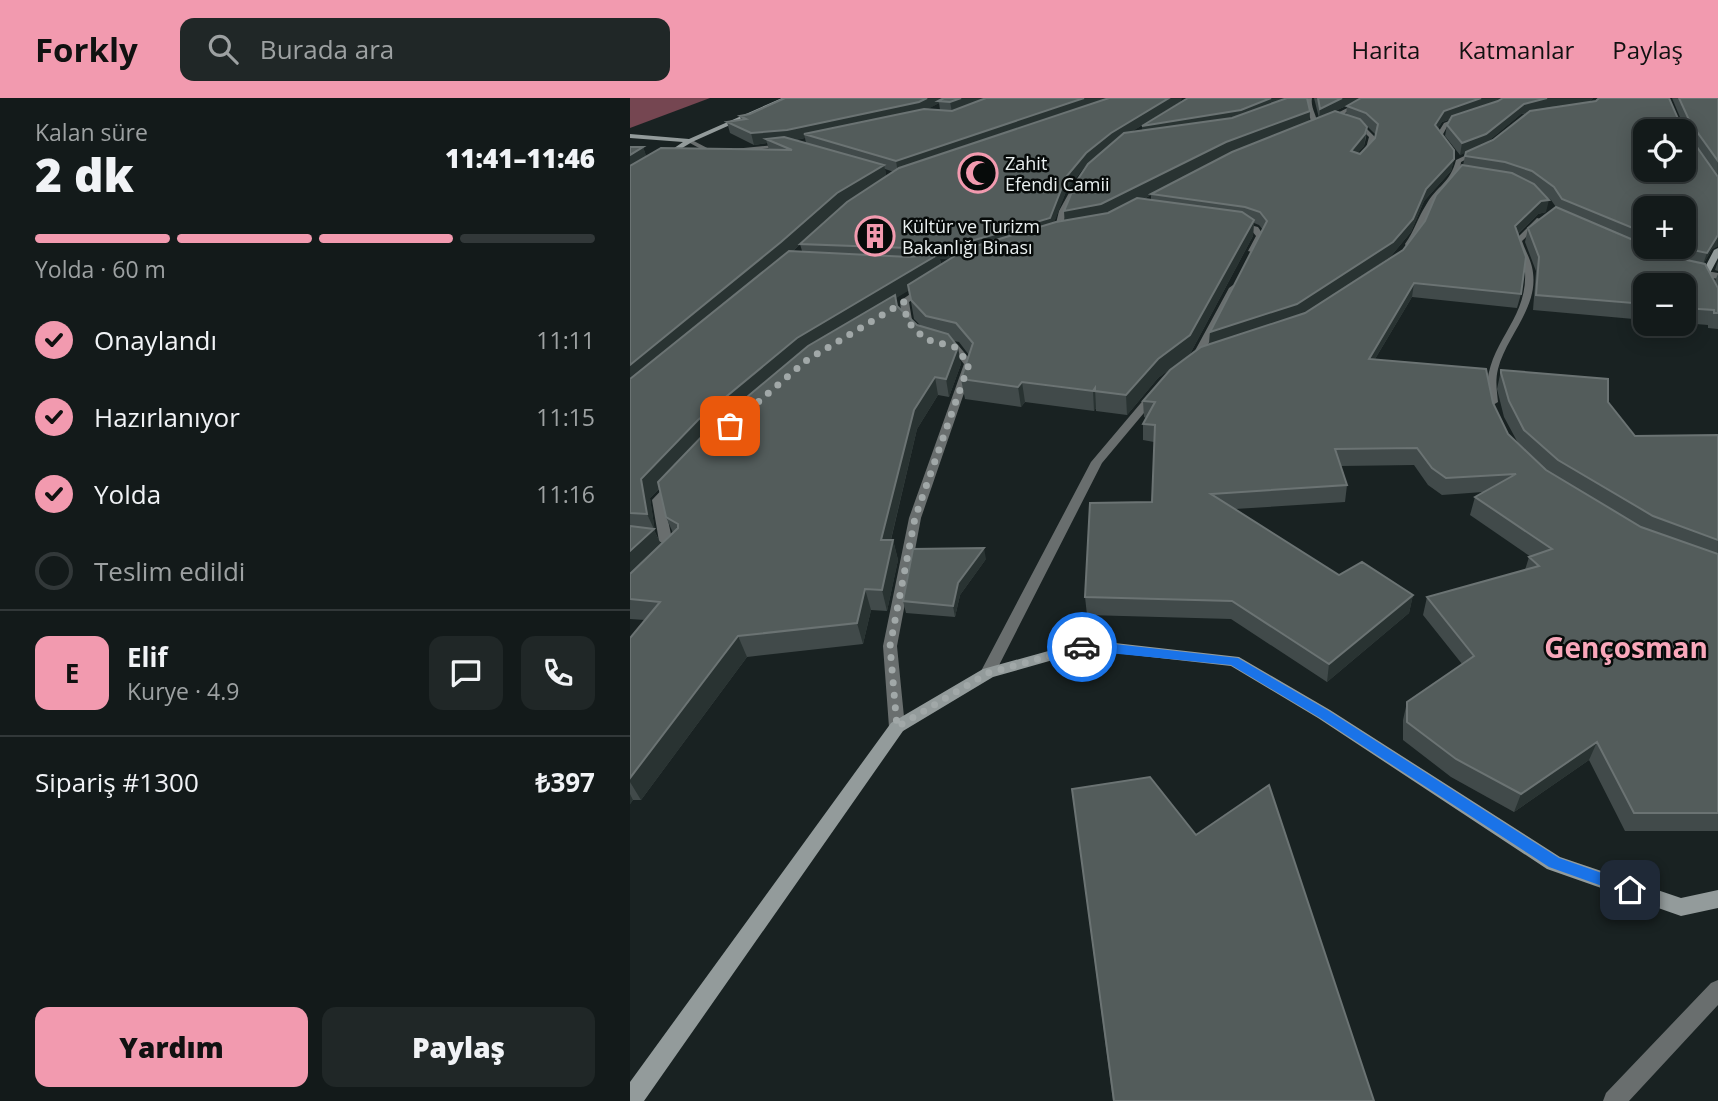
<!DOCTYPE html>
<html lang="tr">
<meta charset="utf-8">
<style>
:root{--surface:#131a1a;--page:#202727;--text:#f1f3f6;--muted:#9da1a2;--line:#323839;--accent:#f29aaf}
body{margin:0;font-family:"Open Sans",sans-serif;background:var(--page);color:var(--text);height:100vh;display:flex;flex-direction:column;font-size:26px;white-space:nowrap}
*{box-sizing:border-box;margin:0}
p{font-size:23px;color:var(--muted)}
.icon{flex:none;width:38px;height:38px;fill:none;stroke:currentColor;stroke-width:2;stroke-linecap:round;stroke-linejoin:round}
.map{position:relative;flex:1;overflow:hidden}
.sheet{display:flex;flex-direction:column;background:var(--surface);width:630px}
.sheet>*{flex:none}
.controls{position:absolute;left:1003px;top:21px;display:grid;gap:14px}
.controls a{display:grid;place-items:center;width:63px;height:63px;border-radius:14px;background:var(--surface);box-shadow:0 4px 18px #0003,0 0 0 2px var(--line);font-size:35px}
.pin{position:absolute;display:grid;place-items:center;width:60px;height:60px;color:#fff;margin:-30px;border-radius:14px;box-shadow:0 4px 10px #0006}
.courier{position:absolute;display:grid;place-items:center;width:70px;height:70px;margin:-35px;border:5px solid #1a73e8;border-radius:50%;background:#fff;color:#222;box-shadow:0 2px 9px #0007}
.head em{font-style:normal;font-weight:800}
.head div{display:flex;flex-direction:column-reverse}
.head{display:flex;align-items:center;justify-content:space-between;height:119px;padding:0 35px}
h1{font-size:46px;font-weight:800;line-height:52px}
.bar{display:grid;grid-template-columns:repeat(4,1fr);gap:10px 7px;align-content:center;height:84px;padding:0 35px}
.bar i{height:9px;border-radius:5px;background:var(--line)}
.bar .active{background:var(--accent)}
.bar p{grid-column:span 4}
.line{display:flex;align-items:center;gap:18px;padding:0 35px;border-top:2px solid var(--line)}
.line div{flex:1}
.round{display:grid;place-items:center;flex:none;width:74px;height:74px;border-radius:14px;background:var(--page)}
ol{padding:0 35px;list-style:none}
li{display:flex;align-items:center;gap:21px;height:77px}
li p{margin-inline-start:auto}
li .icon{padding:7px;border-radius:50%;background:var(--accent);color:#111;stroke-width:4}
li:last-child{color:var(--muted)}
li i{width:38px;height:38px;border:4px solid var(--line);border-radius:50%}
.cta{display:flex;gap:14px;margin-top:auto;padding:14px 35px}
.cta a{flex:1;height:80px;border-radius:14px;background:var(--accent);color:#111;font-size:28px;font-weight:800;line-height:80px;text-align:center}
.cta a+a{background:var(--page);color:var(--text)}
header{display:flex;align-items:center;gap:42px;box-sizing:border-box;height:98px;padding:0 35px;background:var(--accent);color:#111}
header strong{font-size:33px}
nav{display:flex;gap:38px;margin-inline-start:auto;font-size:24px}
.search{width:490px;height:63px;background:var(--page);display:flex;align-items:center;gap:18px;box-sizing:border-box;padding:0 24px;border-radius:14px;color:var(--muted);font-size:26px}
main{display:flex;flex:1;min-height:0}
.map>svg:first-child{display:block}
</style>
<header>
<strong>Forkly</strong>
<div class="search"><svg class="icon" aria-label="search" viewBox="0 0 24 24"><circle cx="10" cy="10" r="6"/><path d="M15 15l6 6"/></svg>Burada ara</div>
<nav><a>Harita</a><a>Katmanlar</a><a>Paylaş</a></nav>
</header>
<main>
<section class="sheet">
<div class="head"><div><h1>2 dk</h1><p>Kalan süre</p></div><em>11:41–11:46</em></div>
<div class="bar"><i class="active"></i><i class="active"></i><i class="active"></i><i></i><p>Yolda · 60 m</p></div>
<ol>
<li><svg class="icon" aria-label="check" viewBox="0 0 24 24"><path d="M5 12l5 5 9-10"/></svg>Onaylandı<p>11:11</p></li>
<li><svg class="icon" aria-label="check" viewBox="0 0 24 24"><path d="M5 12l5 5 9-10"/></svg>Hazırlanıyor<p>11:15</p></li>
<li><svg class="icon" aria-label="check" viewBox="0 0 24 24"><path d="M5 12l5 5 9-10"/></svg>Yolda<p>11:16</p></li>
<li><i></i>Teslim edildi</li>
</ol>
<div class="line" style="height:126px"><b class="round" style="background:var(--accent);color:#111">E</b><div><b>Elif</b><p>Kurye · 4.9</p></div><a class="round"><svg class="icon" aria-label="chat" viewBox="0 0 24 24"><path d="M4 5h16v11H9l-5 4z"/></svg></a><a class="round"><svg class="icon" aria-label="phone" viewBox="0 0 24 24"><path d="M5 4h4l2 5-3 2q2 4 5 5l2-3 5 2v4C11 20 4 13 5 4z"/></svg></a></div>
<div class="line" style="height:91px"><div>Sipariş #1300</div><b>₺397</b></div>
<div class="cta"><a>Yardım</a><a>Paylaş</a></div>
</section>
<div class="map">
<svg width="1088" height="1003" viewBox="0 0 1088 1003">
<rect width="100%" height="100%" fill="#192222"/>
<path fill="#754651" d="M0,0H80L0,30Z"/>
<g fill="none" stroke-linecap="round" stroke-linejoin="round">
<path fill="#696e6e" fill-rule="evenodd" d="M676,0H682C680,11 689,19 687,30L682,29C681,19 675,9 676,0Z
M752,0H763L729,8L697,24L692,23L725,6Z
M832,18L837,19L818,27L812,38L819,48L814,49L806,38L814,25Z
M720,23L734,28L745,39L742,50L731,62L726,61L736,50L739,39L730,30L718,26Z
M60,41L83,53L155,46L158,48L82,57L58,44Z
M849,51L854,52L831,64C830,82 813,92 803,107C795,120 791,135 782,148H776L775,146C784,134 788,119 796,107C807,87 820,86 826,62Z
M440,93L447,95L437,113L430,136L423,138L429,113Z
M907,120L914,122L892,143C895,152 900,160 902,169C911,208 877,236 868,271C865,283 867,293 868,304L863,307L858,304C850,248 898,226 895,174C894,163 888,153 884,143Z
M603,123L628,129L634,138L625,155L618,153L626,138L622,133L603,127Z
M1064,171L1088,175V181L1061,176V172Z
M603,187L607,190L571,260L563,262L561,260L599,190Z
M292,188L299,190L279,204L282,222L290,231L285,234L272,223L270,203Z
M314,243L328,247L344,266L291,420L267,548L275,629L273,633L267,635L261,633L259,629L253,548L279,420L334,266L322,251L311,248L309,246Z
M525,292L529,293V297L472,365L363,579H353L350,575L461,364L521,293Z
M43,383L49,387L34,403L42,441L55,448L46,454L29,443L22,402L39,384Z
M1088,882V907L999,1003H973L976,995L1081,885Z"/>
<path fill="#939b9b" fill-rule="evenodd" d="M152,0H160L62,44L36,60L31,59L53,44L0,40V36L59,41Z
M1088,150V160L1079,177L1088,194V206L1084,203L1071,177L1084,152Z
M458,542L609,559L700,612L930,759L1051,800L1088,792V810L1051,818L917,771L688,620L601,568L458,552L363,579L273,633L14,1003H0V984L261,625L353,571Z"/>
</g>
<path fill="#414a4a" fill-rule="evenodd" d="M155,0L551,3L501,34L512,32V28L680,13L679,23L689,20L684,0H871L863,5L873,0H963L959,4L1052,24L1042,0H1088V148L1082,151L1074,165L1088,190V231L1078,230V227L1054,225V187H1015V222L903,212L906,173L895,144L898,130L926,109L921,102L915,98L916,114L908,116L888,136L891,196L887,210L782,199L745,261L863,305L878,336L888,345L874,319L867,291L871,272L978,304L1005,338L1088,337V733H995L959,662L884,714L821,679L773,642V622L777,604L832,566L793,517L797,499L895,472L899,459H901L840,417L845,399L853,394L812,397L798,387L784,367L711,368L717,387L715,404L605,411L709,477L783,497L779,515L697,584L601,521L457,517L455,499L522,404L524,344L513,342V326L516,320L514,319L513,303L579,246L580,234L633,132L629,127L624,125L623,138L560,256L528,280L497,317L466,313V310L464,313L395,304L391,309L335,301L331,281L339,257L329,244L324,243L331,266L319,299L308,297L287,331L261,442H263L268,462L257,513L241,512L233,546L117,559L11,702H3L0,706V540L15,522L0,521V49H13L16,58L139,52L137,45L124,47L100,35L97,24L111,22L110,18L120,16ZM725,4L717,8L716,17L705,13ZM309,5L310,12L297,11ZM897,15L863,42L856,45L891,16ZM821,21L817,27L815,38L830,57L836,54L833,67L795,123L773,152L675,215L761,158L781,134L794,103L821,73L824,61L808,30L812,24ZM735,26L746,37L745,40L730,56L727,55L734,48L736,40L737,29ZM175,40L176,45L166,42ZM482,46L434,122L424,124L437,91L456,67ZM255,71L264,74L256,78ZM521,97V102L514,101ZM214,107L174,142L210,109ZM1015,110L1054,149H1015ZM170,146L172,153H163ZM321,160L311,166L310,161ZM279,192L284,221L292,229L287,227L267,208L265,200ZM30,390L36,419L43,435L31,446L25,434L20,400Z
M1088,163V173L1085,172Z
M1088,176V189L1085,183Z
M356,461L330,497L325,519L276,515L273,503Z
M442,691L744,1003H483Z"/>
<path fill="#293332" d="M297,0H316L308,3L309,5L291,15L174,36L175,40L160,43L136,41L137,45L124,47L121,35Z
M331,0H361L322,14L320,4Z
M454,0H485L268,75L266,63Z
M539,0H552L551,3L482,46L456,67L437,91L421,133L333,159L310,161L312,172L172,258L75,341L20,400L25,434L33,451L0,483V453L24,431L17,416L11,381L68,322L167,240L282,163L279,150L436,79L456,55L481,35Z
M641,0H665L610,23L512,39V28Z
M712,0H749L724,4L689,21L690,11Z
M851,0H871L860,7L812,24L803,38L805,27L814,13Z
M917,0H963L958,5L919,9L891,16L854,47L830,57L832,45L894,6Z
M680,13L679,26L521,96V97L472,122L435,130L434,113L596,44Z
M737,29L734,48L719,65L721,53Z
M13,49L18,63L0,74V57Z
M824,61L821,73L794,103L781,134L761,158L666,221L579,249L580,234L796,91Z
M254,67L257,80L210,109L155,160L0,292V267L207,95Z
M919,102L916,114L908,116L882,141L885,128L911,103Z
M624,122L623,138L560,256L528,280L497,317L496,297Z
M1087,137H1088V148L1082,151L1072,169L1077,155Z
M784,185L782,199L736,276L739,261Z
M328,249L331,266L319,299L316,281Z
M305,279L308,297L287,331L256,462L251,442L284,312Z
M392,284L395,304L391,309L388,289Z
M465,290L466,310L464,313L463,293Z
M263,442L268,462L257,513L252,492Z
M354,450L356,461L330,497L325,519L323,508L328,485Z
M235,491L241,512L233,546L227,525Z
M783,497L779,515L697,584L699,566Z
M108,538L117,559L11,702L0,684V680Z
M967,644L959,662L884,714L891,696Z
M0,696L3,702L0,706Z"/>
<path fill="#535c5b" stroke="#6b7373" stroke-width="2" fill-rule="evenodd" d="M155,0H297L289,4L157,32L121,35L97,24L116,21L110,18L120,16Z
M314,0H331L320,4L308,3Z
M356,0H454L266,63L174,36L294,11L322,13Z
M479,0H539L481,35L456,55L436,79L420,120L331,146L279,150L170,146L217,104L269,70Z
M558,0H641L611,12L512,28Z
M657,0H677L680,13L596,44L471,106L434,113L446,84L458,66L494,35L602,20Z
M688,0H712L690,11Z
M731,0H851L814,13L805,27L824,52V61L796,91L783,121L763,144L667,206L580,234L637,123L630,114L615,109L521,96L602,54L705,13L730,21L737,29L735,36L721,53L730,56L745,40L748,26L736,15L717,8Z
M873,0H917L894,6L856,36L832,45L817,27L822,18L868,3Z
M969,0H1039L1049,23L1055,25V32L1088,79V137L1077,155L1048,149H1054V110H1015V135L932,101L924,89L902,73L875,64L835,58L836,54L863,42L900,13L966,3ZM1015,33H1054V72H1015Z
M1049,0H1088V63L1060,24Z
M154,39L254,67L207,95L151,144L0,267V68L31,50L162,52L136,41Z
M0,49H13L0,57Z
M832,67L882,75L904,86L919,102L911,103L885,128L896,159L891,196L784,185L739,261L856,271L863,305L878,336L916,372L1011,429L1088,456V715H1004L967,644L891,696L826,661L777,624V604L844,558L797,499L909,468L899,459L922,451L845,399L886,376L816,380L802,370L787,350L705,351L717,387L581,396L709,477L732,464L783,497L699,566L602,503L455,499L460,405L522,404L525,327L513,326L525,304L513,303L540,272L571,249L675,215L773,152L795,123L806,97Z
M507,100L612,114L624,122L560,237L528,261L496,297L465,293V290L463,293L392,284L388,289L331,281L343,245L326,225L296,218L281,202L278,187L336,151L426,124L478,115Z
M926,109L1015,147V149H1020L1043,159L1075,166L1088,190V215H1084V212L1054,210V187H1015V206L906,197L909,159L898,130Z
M159,153L279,159L309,156L167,240L68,322L11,381L17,416L0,415V281Z
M265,197L267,208L287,227L318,236L328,249L316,281L305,279L284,312L251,442H263L252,492L235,491L227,525L108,538L0,680V540L30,504L0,501V476L48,430V426L36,419L28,384L80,330L178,248Z
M871,272L978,281V304L1005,338L1088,337V442L1023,418L928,362L894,332L879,303L871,275Z
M0,428L24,431L0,453Z
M354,450L328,485L323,508L273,503L283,451Z
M520,679L566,737L639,687L744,1003H484L442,691Z"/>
<path fill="#1a73e8" d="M458,543L608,560L699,613L929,760L1006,787L1008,792L1006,796L1000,798L919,769L690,620L601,567L448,552V546Z"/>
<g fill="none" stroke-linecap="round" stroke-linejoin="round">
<path stroke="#a1a8a8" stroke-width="7" stroke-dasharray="0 12.6" d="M100,328L177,262L274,204L277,223L295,241L325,249L339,266L285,420L260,548L267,629L358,575L452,549"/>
</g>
<defs>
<g id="mosque-ring" transform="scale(2.0125)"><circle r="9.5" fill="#070b0a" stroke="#f29aaf" stroke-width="1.5"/><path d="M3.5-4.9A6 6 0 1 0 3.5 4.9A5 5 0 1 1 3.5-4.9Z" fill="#f29aaf"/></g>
<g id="building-ring" transform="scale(2.0125)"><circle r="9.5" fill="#070b0a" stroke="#f29aaf" stroke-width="1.5"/><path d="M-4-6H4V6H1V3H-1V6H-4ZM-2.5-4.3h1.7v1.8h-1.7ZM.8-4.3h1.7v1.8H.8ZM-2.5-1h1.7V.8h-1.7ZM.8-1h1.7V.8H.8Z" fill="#f29aaf"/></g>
</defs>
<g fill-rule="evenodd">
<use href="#mosque-ring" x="348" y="75"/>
<use href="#building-ring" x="245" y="138"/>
</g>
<g text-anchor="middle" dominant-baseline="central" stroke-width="5" stroke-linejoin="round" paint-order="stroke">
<g font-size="18" fill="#eaf0f0" stroke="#070b0a" text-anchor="start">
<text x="375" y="65">Zahit<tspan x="375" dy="21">Efendi Camii</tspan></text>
<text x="272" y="128">Kültür ve Turizm<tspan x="272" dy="21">Bakanlığı Binası</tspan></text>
</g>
<g font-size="28" font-weight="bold" fill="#f9a7ba" stroke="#070b0a">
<text x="996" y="549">Gençosman</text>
</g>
</g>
</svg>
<div class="controls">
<a><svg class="icon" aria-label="locate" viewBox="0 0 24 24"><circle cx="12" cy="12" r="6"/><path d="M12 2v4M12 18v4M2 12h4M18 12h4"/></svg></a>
<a>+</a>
<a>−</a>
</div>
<div class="pin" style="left:100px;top:328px;background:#ea580c"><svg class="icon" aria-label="bag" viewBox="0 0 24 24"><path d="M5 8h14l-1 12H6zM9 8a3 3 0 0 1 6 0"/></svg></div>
<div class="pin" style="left:1000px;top:792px;background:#1f2937"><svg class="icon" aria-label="home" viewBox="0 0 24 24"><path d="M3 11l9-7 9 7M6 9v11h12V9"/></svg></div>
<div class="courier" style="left:452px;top:549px"><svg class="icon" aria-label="car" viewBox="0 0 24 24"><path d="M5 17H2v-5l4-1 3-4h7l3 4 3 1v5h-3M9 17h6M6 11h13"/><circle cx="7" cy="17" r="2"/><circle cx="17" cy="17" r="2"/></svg></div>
</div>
</main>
